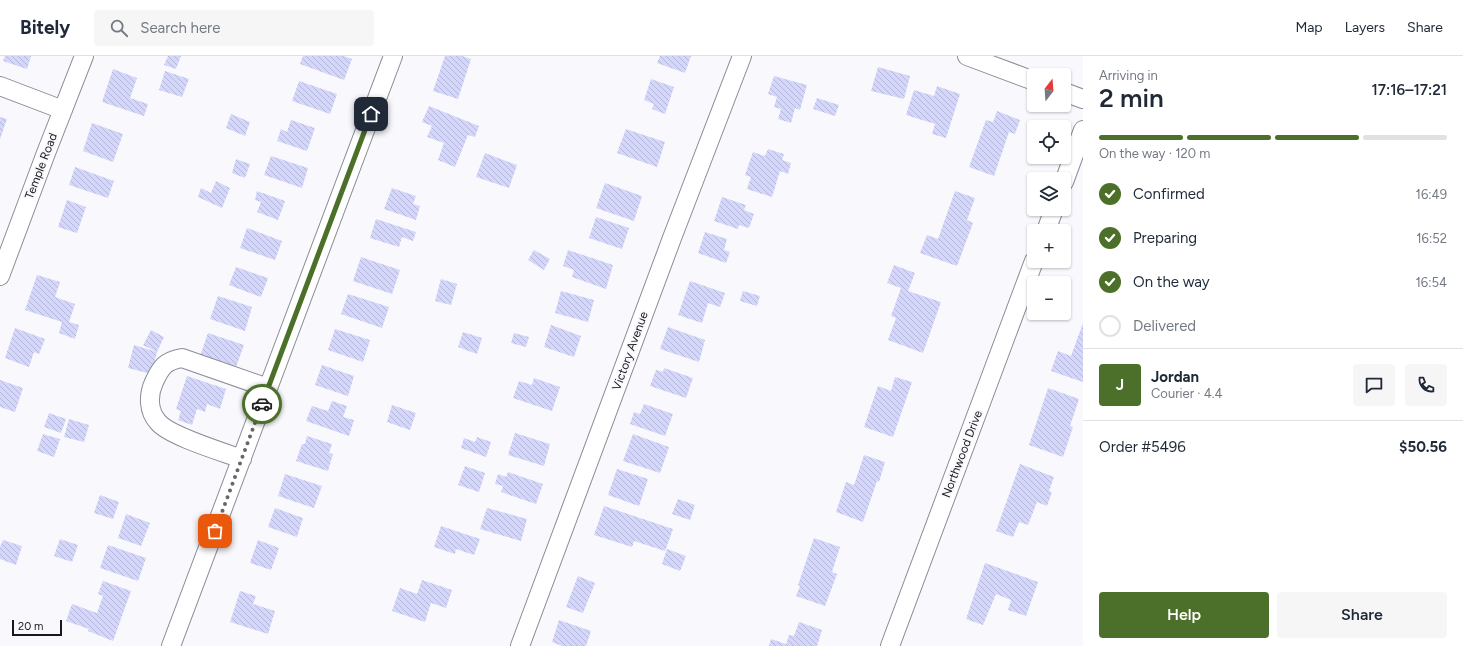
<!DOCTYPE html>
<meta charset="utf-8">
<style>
:root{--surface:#fff;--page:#f6f6f7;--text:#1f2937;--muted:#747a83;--line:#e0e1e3;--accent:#4c7029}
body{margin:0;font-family:Figtree,sans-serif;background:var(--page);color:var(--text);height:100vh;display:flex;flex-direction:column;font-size:15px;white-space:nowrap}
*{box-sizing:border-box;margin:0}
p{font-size:13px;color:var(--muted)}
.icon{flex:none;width:22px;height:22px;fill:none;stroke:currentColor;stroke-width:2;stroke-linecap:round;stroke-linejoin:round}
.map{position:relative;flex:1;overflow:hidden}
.side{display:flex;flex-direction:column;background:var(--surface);width:380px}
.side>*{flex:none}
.needle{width:26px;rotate:17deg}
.tools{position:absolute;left:1027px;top:12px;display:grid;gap:8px}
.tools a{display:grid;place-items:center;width:44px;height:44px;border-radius:4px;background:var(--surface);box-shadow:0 1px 3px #0004;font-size:20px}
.scale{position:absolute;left:12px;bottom:10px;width:50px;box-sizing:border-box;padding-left:4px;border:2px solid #19191d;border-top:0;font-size:11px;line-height:14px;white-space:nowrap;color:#19191d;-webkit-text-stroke:3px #f9f9fd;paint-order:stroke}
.pin{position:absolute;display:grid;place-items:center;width:34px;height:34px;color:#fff;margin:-17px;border-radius:8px;box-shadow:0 2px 6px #0006}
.courier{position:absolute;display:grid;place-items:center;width:40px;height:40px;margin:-20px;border:3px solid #4c7029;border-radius:50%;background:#fff;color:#222;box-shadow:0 1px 5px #0007}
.overview em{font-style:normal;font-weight:600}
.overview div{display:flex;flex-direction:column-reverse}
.overview{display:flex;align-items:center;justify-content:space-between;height:68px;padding:0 16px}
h1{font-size:26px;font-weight:600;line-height:30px}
.bar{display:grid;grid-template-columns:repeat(4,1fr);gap:6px 4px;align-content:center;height:48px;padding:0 16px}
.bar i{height:5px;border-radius:3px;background:var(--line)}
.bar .on{background:var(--accent)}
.bar p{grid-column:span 4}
.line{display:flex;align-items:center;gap:10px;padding:0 16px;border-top:1px solid var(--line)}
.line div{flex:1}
.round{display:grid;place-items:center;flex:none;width:42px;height:42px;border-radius:4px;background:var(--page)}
ol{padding:0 16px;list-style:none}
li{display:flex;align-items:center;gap:12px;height:44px}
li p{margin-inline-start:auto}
li .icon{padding:4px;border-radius:50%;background:var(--accent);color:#fff;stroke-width:4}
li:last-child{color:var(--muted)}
li i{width:22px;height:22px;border:2px solid var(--line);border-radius:50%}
.primary-button{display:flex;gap:8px;margin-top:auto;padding:8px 16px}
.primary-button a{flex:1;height:46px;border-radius:4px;background:var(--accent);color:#fff;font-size:16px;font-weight:600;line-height:46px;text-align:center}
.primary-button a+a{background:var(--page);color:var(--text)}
header{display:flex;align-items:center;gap:24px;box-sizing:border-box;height:56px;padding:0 20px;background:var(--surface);border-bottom:1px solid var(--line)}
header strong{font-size:19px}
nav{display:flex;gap:22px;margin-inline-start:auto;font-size:14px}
.search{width:280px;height:36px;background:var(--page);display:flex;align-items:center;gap:10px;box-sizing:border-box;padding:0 14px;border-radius:4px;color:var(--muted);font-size:15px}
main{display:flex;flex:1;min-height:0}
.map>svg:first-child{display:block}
</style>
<header>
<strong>Bitely</strong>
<div class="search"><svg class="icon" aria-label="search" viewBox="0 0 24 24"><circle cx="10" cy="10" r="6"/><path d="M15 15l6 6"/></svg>Search here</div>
<nav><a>Map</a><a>Layers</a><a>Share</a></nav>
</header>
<main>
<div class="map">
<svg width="1083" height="590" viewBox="0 0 1083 590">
<defs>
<pattern id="building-back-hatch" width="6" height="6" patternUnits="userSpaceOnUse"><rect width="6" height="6" fill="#d4d6fb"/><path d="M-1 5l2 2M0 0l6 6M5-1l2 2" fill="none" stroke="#b5b7d7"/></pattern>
</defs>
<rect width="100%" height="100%" fill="#f9f9fd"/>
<path fill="url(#building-back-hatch)" d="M5,0H31L27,13L3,5Z
M168,0H181L176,13L164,9Z
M303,0H344L352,3L344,24L300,8Z
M445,0H462L471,3L458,43L433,35Z
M660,0H691L685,17L657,7Z
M878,11L910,20L904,43L871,35Z
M113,13L137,22L130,42L148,48L144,60L102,46Z
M165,15L189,23L182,41L159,34Z
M774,20L807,29L800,54L795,52L791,67L778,63L781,53L774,51L777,41L768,38Z
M651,23L674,31L665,58L652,53L654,48L644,44Z
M299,25L337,38L330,58L292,45Z
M937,30L960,38L946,82L932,78L935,68L906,59L914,34L934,40Z
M817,42L839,49L835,60L813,53Z
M429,50L479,70L475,81L468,79L455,111L438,104L444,87L427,81L432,70L422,66Z
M997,55L1020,64L1015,78L1009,76L994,120L969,111L986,64L993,66Z
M231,58L250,66L245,80L226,72Z
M0,61L7,63L0,83Z
M291,64L315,72L307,95L277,85L281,73L287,76Z
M92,67L123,78L113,106L83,95Z
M626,73L665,86L657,111L617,97Z
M768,93L784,98L782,104L791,107L788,118L780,115L772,141L747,133L751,121L745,119L753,96L765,100Z
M485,97L517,109L509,132L476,121Z
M271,100L308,112L302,132L264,119Z
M236,103L250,108L245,122L232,117Z
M75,111L114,125L108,142L69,129Z
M216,125L230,132L222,152L198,141L201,132L211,137Z
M605,127L642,140L634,165L596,152Z
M392,132L416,140L413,148L420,150L416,164L384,153Z
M257,135L285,145L278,164L257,156L261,146L255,144Z
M955,135L975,142L967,164L973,167L957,210L920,197L927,179L938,183Z
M722,141L746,149L744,154L754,158L749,172L739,169L738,173L714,165Z
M67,144L86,151L77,177L58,171Z
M596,161L629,172L622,193L589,182Z
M376,163L416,176L413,185L402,181L399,191L370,182Z
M247,172L282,185L275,204L240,192Z
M705,176L727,183L724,194L730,196L726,207L698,197Z
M534,194L550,203L544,214L528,204Z
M568,194L613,209L606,233L572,221L574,214L563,210Z
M361,201L400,214L392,238L353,225Z
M894,209L915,217L908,235L941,246L923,297L888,284L896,262L891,260L901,232L887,227Z
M236,211L268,222L261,241L229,229Z
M37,219L60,226L55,241L75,248L69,266L79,269L75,283L59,277L62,266L25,254Z
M441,223L457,228L451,249L435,245Z
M690,225L725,237L720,251L708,247L702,267L678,259Z
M561,235L594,244L588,266L555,257Z
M743,235L760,240L757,250L740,245Z
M348,238L389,251L382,272L341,258Z
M218,240L252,251L245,275L210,263Z
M1083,267V326L1051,315L1058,295L1071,300Z
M551,269L581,280L574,301L544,291Z
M668,271L705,284L699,306L660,293Z
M15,272L45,283L39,298L34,296L29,311L5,302Z
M335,273L370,284L363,306L328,294Z
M151,274L164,281L157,296L143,289Z
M463,276L482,282L477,298L458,291Z
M208,277L244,289L236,311L200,300Z
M514,277L529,281L526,291L511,287Z
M134,289L157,296L151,318L128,312Z
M322,309L354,320L348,340L315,329Z
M664,312L693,322L686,342L650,330L656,314L663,316Z
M187,320L226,333L220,353L207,348L205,356L197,353L192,369L178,364L181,355L176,353Z
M895,321L912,326L893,381L864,371L878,330L891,335Z
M534,322L560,331L552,355L513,342L519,325L532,329Z
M0,324L23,332L15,356L0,351Z
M1048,332L1079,343L1070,370L1073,371L1063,401L1029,389Z
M332,345L347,350L343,361L354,364L349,380L306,365L312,350L328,355Z
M644,348L673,358L665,380L630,368L634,356L640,358Z
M392,349L416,357L410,374L387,366Z
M49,357L66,363L61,377L44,371Z
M69,363L89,369L84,386L64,381Z
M515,377L550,388L544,410L508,399Z
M43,378L60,383L54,401L37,395Z
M633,378L669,391L660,417L623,405Z
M307,380L332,388L329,397L333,398L328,415L296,405L302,388H305Z
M477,381L491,386L486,401L461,392L464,382L475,386Z
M864,399L885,406L879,426L877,425L863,466L836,456L846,426L854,429Z
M1020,408L1054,421L1049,435L1052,436L1047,450L1037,446L1028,469L1019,466L1013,481L996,475Z
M465,410L485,417L479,436L458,429Z
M617,413L648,423L639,450L608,439Z
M508,416L543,428L536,448L501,436L503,430L495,428L498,418L506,421Z
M285,418L322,430L314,452L278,440Z
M100,439L119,446L113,463L94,457Z
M678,443L695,449L690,464L672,458Z
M604,450L673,473L665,495L634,485L632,491L594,479Z
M275,452L303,462L297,481L268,471Z
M487,452L527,463L521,485L480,473Z
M126,458L150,467L141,490L118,482Z
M441,470L480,483L474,499L456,493L455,498L434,491Z
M814,482L840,491L832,516L837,518L825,550L796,540L800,530L798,529Z
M60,483L78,489L72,506L54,500Z
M3,484L22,490L16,509L0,503V491Z
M258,484L279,492L271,514L250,507Z
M108,489L146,502L138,525L100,512Z
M667,493L686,500L680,515L662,508Z
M985,507L1038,526L1026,560L1008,554L1011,544L996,538L983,569L966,563Z
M578,520L595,527L583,557L566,551Z
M422,524L452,534L446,552L431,547L425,566L392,555L400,532L417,538Z
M103,525L131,535L113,585L88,575L89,573L66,565L72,548L97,557L103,540L98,538Z
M240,535L256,540L253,548L275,555L268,578L230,566Z
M559,564L591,575L586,590H562L552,586Z
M799,566L822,574L817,590H769L771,583L786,588L789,579L794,580Z"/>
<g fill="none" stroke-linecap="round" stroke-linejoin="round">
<g stroke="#8b8c96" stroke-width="20">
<path id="minor" d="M967,0L1034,25
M0,30L63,54
M1064,36L1083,43
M1064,126L1083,74
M1046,175L1054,153
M0,220L46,97L84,0
M242,403C223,396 169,380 158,366C148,355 148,339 154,326C161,311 165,305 182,302L268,332
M171,590L393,0
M520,590L672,182L742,0
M890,590L1034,205"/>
</g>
<use href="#minor" stroke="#fff" stroke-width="18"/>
</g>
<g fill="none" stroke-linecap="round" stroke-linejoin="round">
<path stroke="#67676b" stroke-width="4" stroke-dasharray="0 7.2" d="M215,475L262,348"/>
<path stroke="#4c7029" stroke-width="5" d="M262,348L371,58"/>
</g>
<g text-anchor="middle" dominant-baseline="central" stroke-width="4" stroke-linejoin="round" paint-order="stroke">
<g font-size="12" fill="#19191d" stroke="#f9f9fd">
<text transform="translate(41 110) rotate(-69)">Temple Road</text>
<text transform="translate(630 295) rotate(-70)">Victory Avenue</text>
<text transform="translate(962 398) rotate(-69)">Northwood Drive</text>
</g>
</g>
</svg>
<div class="tools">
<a><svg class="needle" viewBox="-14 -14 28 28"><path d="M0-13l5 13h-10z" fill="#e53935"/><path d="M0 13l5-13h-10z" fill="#747a83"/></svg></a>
<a><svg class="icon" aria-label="locate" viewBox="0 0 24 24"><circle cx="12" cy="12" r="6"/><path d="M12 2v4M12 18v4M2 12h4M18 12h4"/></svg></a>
<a><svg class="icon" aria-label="layers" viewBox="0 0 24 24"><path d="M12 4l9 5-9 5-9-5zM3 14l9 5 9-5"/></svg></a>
<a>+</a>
<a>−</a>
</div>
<div class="scale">20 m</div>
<div class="pin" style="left:215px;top:475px;background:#ea580c"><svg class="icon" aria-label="bag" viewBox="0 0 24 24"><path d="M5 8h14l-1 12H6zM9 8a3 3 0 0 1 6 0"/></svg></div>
<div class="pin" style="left:371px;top:58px;background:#1f2937"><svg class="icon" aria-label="home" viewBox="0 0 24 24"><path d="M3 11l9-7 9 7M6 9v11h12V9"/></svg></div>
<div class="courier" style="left:262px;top:348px"><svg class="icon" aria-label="car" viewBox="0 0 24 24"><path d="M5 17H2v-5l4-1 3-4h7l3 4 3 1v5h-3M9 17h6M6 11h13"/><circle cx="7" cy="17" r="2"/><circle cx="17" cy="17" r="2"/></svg></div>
</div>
<section class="side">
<div class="overview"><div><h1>2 min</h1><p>Arriving in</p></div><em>17:16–17:21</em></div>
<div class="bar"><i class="on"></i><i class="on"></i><i class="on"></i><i></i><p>On the way · 120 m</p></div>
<ol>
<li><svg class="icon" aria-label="check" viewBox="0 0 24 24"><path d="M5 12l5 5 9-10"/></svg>Confirmed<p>16:49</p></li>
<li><svg class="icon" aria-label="check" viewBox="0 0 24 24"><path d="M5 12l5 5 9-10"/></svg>Preparing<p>16:52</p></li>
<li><svg class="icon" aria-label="check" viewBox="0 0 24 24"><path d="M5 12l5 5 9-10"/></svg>On the way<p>16:54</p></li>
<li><i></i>Delivered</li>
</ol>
<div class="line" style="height:72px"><b class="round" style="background:var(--accent);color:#fff">J</b><div><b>Jordan</b><p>Courier · 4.4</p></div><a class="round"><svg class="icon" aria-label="chat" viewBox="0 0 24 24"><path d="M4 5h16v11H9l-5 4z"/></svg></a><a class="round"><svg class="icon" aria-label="phone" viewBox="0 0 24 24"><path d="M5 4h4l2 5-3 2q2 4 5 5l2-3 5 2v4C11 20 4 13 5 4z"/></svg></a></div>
<div class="line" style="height:52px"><div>Order #5496</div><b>$50.56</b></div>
<div class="primary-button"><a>Help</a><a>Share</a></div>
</section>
</main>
